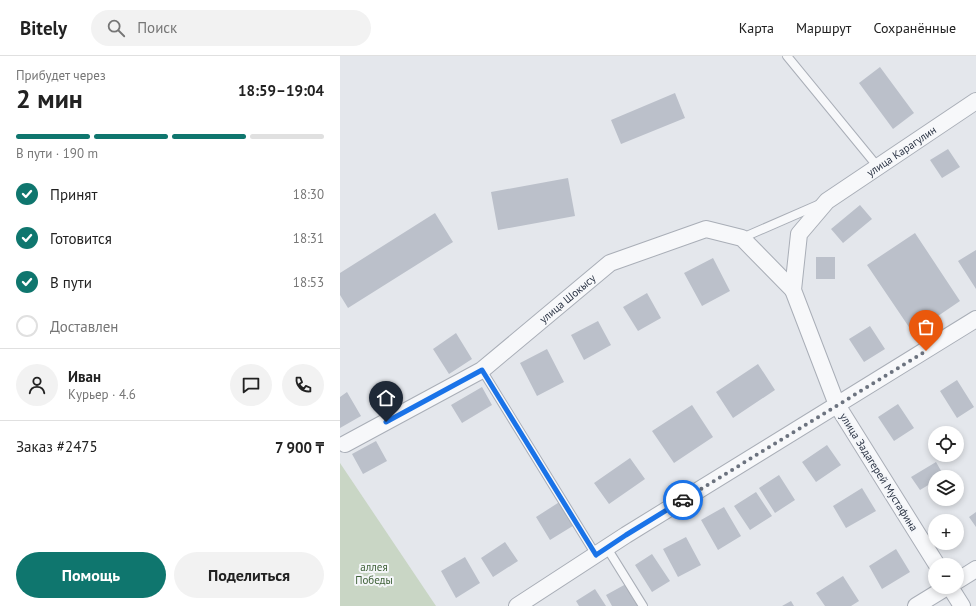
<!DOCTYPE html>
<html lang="ru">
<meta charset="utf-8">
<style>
:root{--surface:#fff;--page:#f2f2f2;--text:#222;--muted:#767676;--line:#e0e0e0;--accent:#0f766e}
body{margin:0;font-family:"PT Sans",sans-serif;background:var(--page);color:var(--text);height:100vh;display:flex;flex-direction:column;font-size:15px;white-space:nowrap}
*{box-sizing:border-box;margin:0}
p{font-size:13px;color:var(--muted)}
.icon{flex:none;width:22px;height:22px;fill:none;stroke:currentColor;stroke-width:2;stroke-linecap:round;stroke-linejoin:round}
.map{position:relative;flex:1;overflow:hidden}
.details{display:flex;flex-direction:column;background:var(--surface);width:340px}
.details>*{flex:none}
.fabs{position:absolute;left:588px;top:370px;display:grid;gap:8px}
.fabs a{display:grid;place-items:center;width:36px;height:36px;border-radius:50%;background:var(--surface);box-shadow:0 2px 6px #0003;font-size:20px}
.pin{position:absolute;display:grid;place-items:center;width:34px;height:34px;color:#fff;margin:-41px -17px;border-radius:50% 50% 50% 0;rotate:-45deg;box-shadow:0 0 4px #0007}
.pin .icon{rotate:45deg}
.courier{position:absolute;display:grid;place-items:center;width:40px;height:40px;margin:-20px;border:3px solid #1a73e8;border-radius:50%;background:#fff;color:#222;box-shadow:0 1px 5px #0007}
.headline em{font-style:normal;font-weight:700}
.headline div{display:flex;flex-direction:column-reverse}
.headline{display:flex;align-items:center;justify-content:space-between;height:68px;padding:0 16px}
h1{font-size:26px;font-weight:700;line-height:30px}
.bar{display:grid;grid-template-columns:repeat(4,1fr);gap:6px 4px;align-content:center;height:48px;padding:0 16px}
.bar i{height:5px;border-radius:3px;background:var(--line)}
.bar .current{background:var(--accent)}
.bar p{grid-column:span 4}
.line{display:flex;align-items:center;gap:10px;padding:0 16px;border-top:1px solid var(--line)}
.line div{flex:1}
.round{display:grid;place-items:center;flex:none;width:42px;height:42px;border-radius:21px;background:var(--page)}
ol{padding:0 16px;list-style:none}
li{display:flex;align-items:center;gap:12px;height:44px}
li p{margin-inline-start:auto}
li .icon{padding:4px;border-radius:50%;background:var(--accent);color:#fff;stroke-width:4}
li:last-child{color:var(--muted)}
li i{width:22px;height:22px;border:2px solid var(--line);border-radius:50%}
.action{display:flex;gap:8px;margin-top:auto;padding:8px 16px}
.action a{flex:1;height:46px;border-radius:24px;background:var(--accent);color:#fff;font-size:16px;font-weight:700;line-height:46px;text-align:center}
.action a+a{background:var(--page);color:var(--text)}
header{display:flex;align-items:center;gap:24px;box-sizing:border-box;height:56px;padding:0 20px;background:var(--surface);border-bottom:1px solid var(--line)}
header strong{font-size:19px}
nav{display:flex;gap:22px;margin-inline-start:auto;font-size:14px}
.search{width:280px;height:36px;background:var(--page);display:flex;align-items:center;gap:10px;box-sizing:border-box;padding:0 14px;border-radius:22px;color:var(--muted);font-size:15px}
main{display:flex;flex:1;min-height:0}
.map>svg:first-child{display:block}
</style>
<header>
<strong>Bitely</strong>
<div class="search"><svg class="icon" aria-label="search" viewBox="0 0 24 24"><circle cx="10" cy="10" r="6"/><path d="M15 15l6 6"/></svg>Поиск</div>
<nav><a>Карта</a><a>Маршрут</a><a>Сохранённые</a></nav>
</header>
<main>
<section class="details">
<div class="headline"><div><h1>2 мин</h1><p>Прибудет через</p></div><em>18:59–19:04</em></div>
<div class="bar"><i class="current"></i><i class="current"></i><i class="current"></i><i></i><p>В пути · 190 m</p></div>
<ol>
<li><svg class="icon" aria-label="check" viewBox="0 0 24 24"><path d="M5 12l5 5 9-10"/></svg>Принят<p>18:30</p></li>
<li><svg class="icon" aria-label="check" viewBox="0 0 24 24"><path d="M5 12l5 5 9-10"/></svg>Готовится<p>18:31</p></li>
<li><svg class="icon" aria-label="check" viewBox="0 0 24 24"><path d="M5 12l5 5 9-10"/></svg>В пути<p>18:53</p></li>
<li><i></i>Доставлен</li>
</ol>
<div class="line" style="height:72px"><a class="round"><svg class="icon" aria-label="person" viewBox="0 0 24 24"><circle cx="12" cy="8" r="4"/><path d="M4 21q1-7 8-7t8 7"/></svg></a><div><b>Иван</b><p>Курьер · 4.6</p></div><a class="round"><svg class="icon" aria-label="chat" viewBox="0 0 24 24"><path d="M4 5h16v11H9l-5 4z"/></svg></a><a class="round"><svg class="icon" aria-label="phone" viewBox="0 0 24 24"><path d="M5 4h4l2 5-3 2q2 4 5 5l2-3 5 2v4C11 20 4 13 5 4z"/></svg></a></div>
<div class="line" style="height:52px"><div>Заказ #2475</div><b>7 900 ₸</b></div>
<div class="action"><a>Помощь</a><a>Поделиться</a></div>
</section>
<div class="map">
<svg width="636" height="550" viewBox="0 0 636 550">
<rect width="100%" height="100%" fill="#e4e7ec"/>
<path fill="#c9d6c5" d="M0,407L96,550H0Z"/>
<path fill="#bbc0ca" d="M540,11L574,57L553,73L519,27Z
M335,37L345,62L281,88L271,64Z
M608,93L620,111L602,122L590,104Z
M228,122L235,160L158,174L151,136Z
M520,149L532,163L503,187L491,173Z
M95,157L113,186L8,252L0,239V217Z
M575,177L620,245L573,277L527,209Z
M636,194V233L618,205Z
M476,201H495V223H476Z
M373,202L390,235L362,250L344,217Z
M307,237L321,262L298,275L283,251Z
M258,265L271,289L244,304L231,279Z
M530,270L545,293L524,306L509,283Z
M116,277L132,303L109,318L93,293Z
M207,293L224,326L197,340L180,307Z
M418,308L435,334L393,362L376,336Z
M617,324L634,351L617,362L600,335Z
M142,331L152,349L122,367L111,349Z
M7,336L21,360L0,372V341Z
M558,348L574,372L554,385L538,361Z
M352,349L373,381L334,407L312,375Z
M36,385L47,405L23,418L12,398Z
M487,389L501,409L476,426L462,406Z
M290,402L305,423L269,448L254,427Z
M596,406L604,420L595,421V425L580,434L571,421Z
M439,419L455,444L435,457L419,432Z
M522,432L536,455L506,472L493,450Z
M416,436L432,460L410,474L394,450Z
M221,445L236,468L210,484L196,461Z
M384,451L401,480L378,494L361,464Z
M636,456V471L629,461Z
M346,481L361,509L338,521L323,493Z
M165,486L178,505L153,521L141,502Z
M556,493L570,516L542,533L529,510Z
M312,498L330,525L312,536L295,509Z
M125,501L140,527L116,542L101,515Z
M503,520L519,545L511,550H485L476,537Z
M286,528L298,550H272L266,539Z
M255,533L266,550H239L236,545Z
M451,545L454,550H442Z"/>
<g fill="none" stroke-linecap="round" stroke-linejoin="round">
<g stroke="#a9aeb7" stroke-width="10">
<path id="lane" d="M447,0L538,111
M402,182L480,148
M142,314L256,499
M267,492L303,550"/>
</g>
<g stroke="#a9aeb7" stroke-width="18">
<g id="street">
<path id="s1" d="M5,388L142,314L270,207L366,173L402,182L453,234"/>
<path id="s2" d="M597,509L497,349L453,234L459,178L487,145L636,45"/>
<path d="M617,525L636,513"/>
<path d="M610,531L622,550"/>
<path d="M177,550L286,479L636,263"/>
<path d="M576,550L607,531"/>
</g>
</g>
<use href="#lane" stroke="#f7f8fa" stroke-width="8"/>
<use href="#street" stroke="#f7f8fa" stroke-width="16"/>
</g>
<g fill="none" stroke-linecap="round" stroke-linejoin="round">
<path stroke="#6c737f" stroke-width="4" stroke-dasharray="0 7.2" d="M343,444L586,295"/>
<path stroke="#1a73e8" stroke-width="5" d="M46,366L142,314L256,499L286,479L343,444"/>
</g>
<g text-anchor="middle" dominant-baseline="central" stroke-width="4" stroke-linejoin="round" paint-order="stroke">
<g font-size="11" fill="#2b3445" stroke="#f4f6f9">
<text stroke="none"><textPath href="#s2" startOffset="501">улица Карагулин</textPath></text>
<text stroke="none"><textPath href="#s1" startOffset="267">улица Шокысу</textPath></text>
<text transform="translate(539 416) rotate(58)">улица Задагерей Мустафина</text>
</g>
<g font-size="11" fill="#3f6138" stroke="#f4f6f9">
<text x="34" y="511">аллея<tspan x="34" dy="13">Победы</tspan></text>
</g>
</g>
</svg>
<div class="fabs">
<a><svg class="icon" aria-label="locate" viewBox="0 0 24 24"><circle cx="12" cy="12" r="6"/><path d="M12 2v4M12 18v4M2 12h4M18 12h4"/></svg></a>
<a><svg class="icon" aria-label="layers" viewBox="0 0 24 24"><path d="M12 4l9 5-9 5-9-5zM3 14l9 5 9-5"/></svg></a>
<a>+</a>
<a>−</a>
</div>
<div class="pin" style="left:586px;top:295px;background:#ea580c"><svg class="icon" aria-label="bag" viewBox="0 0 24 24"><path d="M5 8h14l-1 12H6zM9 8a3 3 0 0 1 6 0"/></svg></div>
<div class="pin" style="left:46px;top:366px;background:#1f2937"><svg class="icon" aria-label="home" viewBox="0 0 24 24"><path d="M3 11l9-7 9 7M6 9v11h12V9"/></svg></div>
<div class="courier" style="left:343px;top:444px"><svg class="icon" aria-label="car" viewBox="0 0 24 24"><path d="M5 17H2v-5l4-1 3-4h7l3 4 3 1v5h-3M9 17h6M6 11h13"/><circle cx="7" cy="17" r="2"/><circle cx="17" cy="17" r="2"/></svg></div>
</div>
</main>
